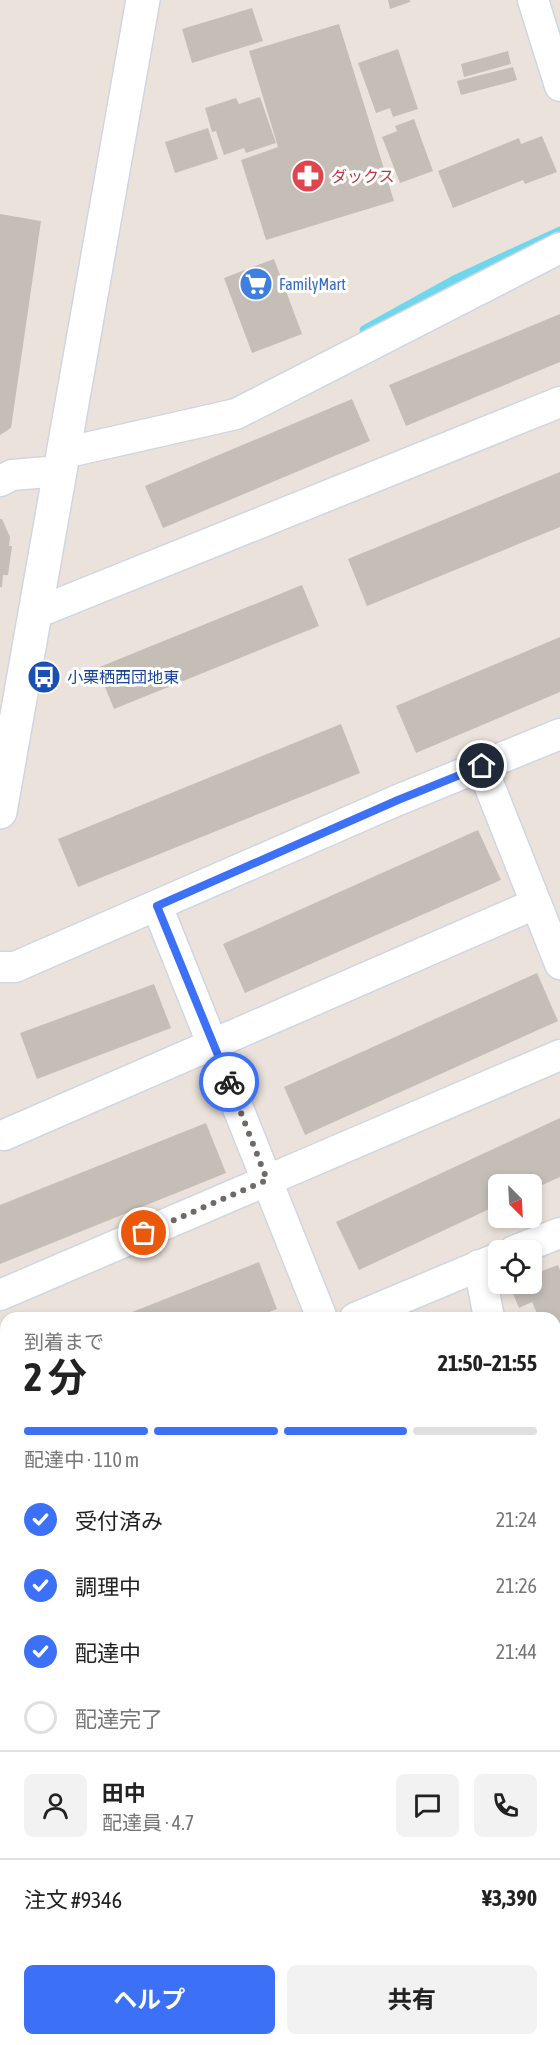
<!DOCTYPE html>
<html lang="ja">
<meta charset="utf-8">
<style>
:root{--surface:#fff;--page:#f2f2f2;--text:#222;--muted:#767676;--line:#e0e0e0;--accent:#3c70f7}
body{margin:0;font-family:"Asap Condensed","Noto Sans JP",sans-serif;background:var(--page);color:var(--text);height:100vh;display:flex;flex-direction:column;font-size:22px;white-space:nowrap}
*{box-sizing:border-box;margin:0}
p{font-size:20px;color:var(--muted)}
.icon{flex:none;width:33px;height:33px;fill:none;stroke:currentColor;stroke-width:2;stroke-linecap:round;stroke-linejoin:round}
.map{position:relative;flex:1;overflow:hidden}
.details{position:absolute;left:0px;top:1312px;width:561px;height:734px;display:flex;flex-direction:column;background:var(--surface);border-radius:18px 18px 0 0;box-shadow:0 3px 9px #0003}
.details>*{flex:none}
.needle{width:39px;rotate:156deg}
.tools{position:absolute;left:488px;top:1174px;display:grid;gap:12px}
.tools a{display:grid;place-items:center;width:54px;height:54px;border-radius:9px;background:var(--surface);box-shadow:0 3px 9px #0003;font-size:30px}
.pin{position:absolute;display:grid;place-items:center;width:51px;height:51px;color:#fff;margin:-26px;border:3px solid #fff;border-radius:50%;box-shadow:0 2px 6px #0007}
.courier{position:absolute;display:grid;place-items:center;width:60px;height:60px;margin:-30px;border:4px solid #3c70f7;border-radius:50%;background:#fff;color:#222;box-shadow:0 2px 8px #0007}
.head em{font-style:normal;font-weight:700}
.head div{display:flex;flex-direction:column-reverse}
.head{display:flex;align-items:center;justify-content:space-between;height:102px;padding:0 24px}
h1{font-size:39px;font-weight:700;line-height:45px}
.bar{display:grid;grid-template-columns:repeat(4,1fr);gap:9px 6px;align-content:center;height:72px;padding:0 24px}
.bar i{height:8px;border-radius:4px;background:var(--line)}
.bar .selected{background:var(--accent)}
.bar p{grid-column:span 4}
.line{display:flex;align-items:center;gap:15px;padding:0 24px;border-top:2px solid var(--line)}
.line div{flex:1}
.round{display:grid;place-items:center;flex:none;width:63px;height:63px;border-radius:9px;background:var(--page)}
ol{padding:0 24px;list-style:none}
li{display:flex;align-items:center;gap:18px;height:66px}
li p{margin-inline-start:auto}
li .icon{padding:6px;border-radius:50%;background:var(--accent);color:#fff;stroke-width:4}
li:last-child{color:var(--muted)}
li i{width:33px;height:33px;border:3px solid var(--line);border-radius:50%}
.cta{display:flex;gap:12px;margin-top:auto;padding:12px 24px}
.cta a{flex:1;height:69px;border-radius:9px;background:var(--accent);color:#fff;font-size:24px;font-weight:700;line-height:69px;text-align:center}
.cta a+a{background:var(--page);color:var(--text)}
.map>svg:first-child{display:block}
</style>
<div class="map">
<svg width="560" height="2045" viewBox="0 0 560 2045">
<rect width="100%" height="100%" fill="#ebe3db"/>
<path fill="#cce993" d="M0,1779L6,1794V1866L0,1868Z"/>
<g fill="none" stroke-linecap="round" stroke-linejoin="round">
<path stroke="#6fd7ed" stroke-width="9" d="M364,330L456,279L560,231"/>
</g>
<path fill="#c4beb7" d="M388,0H410V2L390,9Z
M252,8L263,41L192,63L182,29Z
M339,24L394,201L266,240L241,160L278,147L249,51Z
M398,49L418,109L393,117L390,108L376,113L358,63Z
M508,51L511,64L464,77L461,64Z
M513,67L517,80L461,95L457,81Z
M260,97L276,143L246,153L244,148L224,155L216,131L212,132L205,108L236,98L239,104Z
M414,119L433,171L400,183L382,137L397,131L395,126Z
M208,128L218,159L175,173L165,142Z
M542,136L557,172L525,184L523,180L453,208L438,171L519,138L521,144Z
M0,214L41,221L11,428L0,435Z
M274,259L302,334L252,353L224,278Z
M560,314V362L406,426L389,385Z
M352,399L370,441L163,528L145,486Z
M560,472V527L367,606L348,559Z
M0,519H2L10,537L9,546H12L8,575H3L2,587H0Z
M302,585L319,626L114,709L97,668Z
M560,637V692L416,753L396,706Z
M341,724L360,773L78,887L58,839Z
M478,830L501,880L245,993L223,944Z
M537,973L558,1021L305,1135L284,1087Z
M154,984L171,1028L37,1079L20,1033Z
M560,1118V1177L531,1190V1185H498V1205L359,1270L336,1222Z
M206,1123L226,1173L0,1264V1205Z
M259,1262L277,1309L253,1318H117Z
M558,1265L560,1270V1332L555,1335V1318H539L532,1302L519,1308L509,1284H531V1275Z
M6,1362V1416L0,1418V1365Z
M560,1677V1731L555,1733V1679Z
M560,1837V1896L555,1898V1839Z
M0,1915L6,1930V1979L0,1981Z
M555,1985L560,1997V2022L555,2024Z
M29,2040H85L87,2045H17Z
M414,2040H435L437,2045H403Z
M438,2040H469L471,2045H440Z
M473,2040H507L509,2043L489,2045L487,2042L475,2045Z"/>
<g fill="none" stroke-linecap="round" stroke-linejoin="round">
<g stroke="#d0d5e2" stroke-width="33">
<path id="minor" d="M533,0L560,86
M64,453L236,414L560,248
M0,481L12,475L60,471
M36,613L560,402
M482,767L560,964
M157,906L322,1318
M0,967H15L398,800L560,734
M4,1135L535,904
M514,1251L560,1233
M479,1265L489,1318
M0,1295L560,1055
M355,1318L498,1258
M0,1470L6,1468
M555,1560L560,1575
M0,1589L6,1604
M555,1612L560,1610
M555,1775L560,1773
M555,1939L560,1936
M187,2040L189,2045
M304,2045L315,2040"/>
</g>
<g stroke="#d0d5e2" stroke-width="36">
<path id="tertiary" d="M0,812L143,0"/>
</g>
<use href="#minor" stroke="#fff" stroke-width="30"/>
<use href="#tertiary" stroke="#fff" stroke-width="33"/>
</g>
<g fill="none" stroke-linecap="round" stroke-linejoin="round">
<path stroke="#6d6a67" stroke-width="6" stroke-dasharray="0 10.8" d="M144,1233L267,1180L229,1082"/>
<path stroke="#3c70f7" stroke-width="8" d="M229,1082L157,906L398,800L482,766"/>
</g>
<defs>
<g id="pharmacy-disc" transform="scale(1.725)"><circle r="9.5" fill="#e0444e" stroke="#fff"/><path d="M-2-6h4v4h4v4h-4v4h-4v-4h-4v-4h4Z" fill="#fff"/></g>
<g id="supermarket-disc" transform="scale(1.725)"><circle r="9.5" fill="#3f7fe0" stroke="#fff"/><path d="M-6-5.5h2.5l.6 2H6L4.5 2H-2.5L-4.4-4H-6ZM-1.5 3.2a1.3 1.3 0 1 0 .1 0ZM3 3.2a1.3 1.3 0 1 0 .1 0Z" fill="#fff"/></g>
<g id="bus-disc" transform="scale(1.725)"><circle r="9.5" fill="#1a4fb4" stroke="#fff"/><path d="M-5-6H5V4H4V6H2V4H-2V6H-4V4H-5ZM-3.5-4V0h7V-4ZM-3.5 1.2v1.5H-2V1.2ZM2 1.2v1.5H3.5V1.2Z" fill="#fff"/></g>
</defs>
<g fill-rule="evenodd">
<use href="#pharmacy-disc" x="308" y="176"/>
<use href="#supermarket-disc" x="256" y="284"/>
<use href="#bus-disc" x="44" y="677"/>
</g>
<g text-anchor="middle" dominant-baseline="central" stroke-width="6" stroke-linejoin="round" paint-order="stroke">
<g font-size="16" fill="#be3a42" stroke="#fff" text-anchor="start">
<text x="331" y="176">ダックス</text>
</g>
<g font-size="16" fill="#366cbe" stroke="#fff" text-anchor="start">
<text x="279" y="284">FamilyMart</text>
</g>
<g font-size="16" fill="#164399" stroke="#fff" text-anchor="start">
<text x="67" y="677">小栗栖西団地東</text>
</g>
</g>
</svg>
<div class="tools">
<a><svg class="needle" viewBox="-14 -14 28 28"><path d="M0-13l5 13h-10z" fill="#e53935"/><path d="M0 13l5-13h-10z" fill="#767676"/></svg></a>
<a><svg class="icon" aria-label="locate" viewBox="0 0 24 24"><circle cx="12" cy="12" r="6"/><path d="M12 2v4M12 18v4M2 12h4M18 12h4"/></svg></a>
</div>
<div class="pin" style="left:144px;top:1233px;background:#ea580c"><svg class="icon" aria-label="bag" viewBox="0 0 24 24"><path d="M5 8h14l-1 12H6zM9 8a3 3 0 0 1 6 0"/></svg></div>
<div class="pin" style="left:482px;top:766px;background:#1f2937"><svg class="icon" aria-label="home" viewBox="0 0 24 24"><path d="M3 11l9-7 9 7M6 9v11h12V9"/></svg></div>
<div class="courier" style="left:229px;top:1082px"><svg class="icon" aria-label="bike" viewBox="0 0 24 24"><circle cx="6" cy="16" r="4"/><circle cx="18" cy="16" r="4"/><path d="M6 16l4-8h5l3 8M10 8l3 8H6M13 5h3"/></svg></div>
<section class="details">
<div class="head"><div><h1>2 分</h1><p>到着まで</p></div><em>21:50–21:55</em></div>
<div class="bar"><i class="selected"></i><i class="selected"></i><i class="selected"></i><i></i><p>配達中 · 110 m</p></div>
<ol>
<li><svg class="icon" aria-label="check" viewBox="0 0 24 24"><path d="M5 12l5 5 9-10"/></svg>受付済み<p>21:24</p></li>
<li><svg class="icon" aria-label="check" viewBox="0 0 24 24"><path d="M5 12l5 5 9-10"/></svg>調理中<p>21:26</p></li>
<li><svg class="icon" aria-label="check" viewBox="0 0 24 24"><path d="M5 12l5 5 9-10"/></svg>配達中<p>21:44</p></li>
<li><i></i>配達完了</li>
</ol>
<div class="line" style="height:108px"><a class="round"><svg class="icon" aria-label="person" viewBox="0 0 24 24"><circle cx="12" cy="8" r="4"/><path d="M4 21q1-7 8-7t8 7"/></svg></a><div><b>田中</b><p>配達員 · 4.7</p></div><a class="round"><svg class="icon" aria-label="chat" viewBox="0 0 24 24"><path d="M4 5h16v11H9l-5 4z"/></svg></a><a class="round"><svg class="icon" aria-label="phone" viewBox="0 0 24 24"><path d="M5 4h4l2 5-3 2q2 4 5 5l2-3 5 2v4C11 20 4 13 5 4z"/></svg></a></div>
<div class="line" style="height:78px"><div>注文 #9346</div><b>¥3,390</b></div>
<div class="cta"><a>ヘルプ</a><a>共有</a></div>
</section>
</div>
